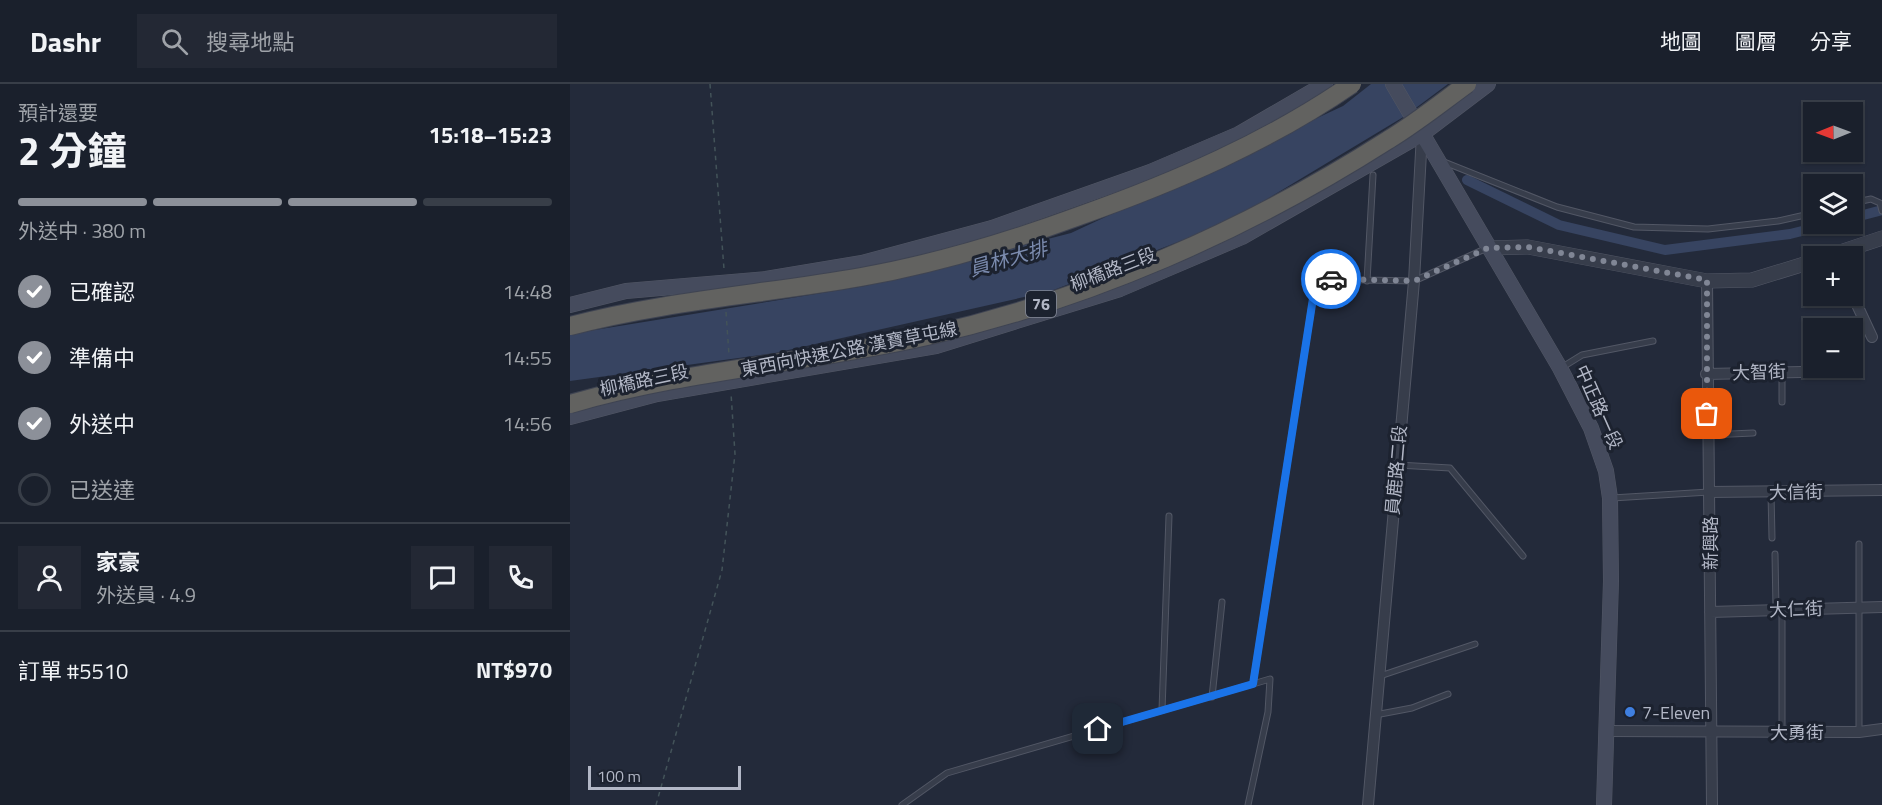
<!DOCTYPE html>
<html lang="zh-TW">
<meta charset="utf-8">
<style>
:root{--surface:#1a202c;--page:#232834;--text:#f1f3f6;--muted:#9fa3a9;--line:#383e48;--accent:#8c9099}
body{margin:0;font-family:"Titillium Web","Noto Sans TC",sans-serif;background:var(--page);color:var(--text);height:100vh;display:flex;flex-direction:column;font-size:22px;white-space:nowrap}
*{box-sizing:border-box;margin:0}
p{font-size:20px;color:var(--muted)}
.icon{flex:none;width:33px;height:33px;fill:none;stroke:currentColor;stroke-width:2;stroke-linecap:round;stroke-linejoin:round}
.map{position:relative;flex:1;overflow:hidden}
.details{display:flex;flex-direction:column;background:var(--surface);width:570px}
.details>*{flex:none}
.needle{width:39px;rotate:269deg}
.buttons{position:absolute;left:1233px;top:18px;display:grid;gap:12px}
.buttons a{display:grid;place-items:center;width:60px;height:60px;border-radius:0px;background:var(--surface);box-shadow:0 2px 4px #0004,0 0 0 2px var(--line);font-size:30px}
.scale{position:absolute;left:18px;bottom:15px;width:153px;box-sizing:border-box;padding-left:6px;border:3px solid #b2b7c6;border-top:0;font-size:16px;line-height:21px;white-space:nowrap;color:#b2b7c6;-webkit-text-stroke:4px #1c222f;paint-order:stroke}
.pin{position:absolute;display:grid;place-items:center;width:51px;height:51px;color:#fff;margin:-26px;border-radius:12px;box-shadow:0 3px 9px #0006}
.courier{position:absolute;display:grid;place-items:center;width:60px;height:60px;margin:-30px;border:4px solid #1a73e8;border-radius:50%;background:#fff;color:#222;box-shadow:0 2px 8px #0007}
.head em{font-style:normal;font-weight:700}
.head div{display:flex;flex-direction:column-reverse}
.head{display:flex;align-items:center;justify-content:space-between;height:102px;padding:0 18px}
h1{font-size:39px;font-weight:700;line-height:45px}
.bar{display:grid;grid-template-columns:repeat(4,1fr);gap:9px 6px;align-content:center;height:72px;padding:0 18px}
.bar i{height:8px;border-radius:4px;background:var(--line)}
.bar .on{background:var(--accent)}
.bar p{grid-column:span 4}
.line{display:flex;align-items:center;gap:15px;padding:0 18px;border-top:2px solid var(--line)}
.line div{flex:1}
.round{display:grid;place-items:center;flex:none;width:63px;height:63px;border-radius:0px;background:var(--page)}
ol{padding:0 18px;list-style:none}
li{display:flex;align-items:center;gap:18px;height:66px}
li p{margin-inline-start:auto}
li .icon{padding:6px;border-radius:50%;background:var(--accent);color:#fff;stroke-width:4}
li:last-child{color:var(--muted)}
li i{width:33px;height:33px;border:3px solid var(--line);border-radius:50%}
header{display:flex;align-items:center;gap:36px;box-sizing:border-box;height:84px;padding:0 30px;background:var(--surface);border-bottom:2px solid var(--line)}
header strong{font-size:28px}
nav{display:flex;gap:33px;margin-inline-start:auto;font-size:21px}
.search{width:420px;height:54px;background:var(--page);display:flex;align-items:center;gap:15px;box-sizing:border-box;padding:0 21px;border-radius:0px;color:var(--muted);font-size:22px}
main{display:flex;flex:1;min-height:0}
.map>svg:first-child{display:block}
</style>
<header>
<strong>Dashr</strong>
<div class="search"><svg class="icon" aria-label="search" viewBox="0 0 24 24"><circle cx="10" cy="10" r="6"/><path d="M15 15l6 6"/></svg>搜尋地點</div>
<nav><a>地圖</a><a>圖層</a><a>分享</a></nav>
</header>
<main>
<section class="details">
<div class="head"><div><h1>2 分鐘</h1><p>預計還要</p></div><em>15:18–15:23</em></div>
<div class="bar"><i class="on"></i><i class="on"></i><i class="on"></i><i></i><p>外送中 · 380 m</p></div>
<ol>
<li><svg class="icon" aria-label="check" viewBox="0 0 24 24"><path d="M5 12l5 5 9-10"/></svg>已確認<p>14:48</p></li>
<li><svg class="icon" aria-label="check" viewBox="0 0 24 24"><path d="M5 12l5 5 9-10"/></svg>準備中<p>14:55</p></li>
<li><svg class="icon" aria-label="check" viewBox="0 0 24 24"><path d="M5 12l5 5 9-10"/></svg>外送中<p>14:56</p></li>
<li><i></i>已送達</li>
</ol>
<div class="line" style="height:108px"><a class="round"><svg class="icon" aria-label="person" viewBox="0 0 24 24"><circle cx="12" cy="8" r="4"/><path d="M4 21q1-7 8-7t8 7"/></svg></a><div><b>家豪</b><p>外送員 · 4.9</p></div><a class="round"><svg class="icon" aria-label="chat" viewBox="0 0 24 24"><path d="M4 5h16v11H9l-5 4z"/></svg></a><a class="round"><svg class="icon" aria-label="phone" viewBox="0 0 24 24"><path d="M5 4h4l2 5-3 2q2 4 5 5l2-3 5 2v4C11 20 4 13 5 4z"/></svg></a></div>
<div class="line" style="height:78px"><div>訂單 #5510</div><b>NT$970</b></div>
</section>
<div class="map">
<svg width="1312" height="721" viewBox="0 0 1312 721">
<rect width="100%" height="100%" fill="#232a3a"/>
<path fill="#374461" d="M801,0H878L835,32L657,139L481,207L205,269L0,297V250L295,202L501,149L773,22Z"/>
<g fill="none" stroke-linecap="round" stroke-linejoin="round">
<path stroke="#374461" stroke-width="10" d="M897,96L989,141L1095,166L1220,150L1260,140
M1282,134L1312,126"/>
<g stroke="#525765" stroke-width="7">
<path id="service" d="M874,78L987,123L1064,143L1138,145L1208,137L1244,129
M1282,119L1301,115L1310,119L1312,127
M797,197L803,91
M991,284L1012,271L1083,257
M1212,287V318
M1139,351L1183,349
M828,381L880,384L953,472
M1201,409L1202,454
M1042,414L1139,408
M1289,460V648
M1205,470L1206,526
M1212,526V648
M810,592L905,560
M642,613L652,518
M592,626L599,432
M805,631L842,624L878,610
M332,721L377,689L683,600L746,195L844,197L917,164
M678,721L698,628L700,595L683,600"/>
</g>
<g stroke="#525765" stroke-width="12">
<path id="minor" d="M1137,197L1142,721
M1282,210L1302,253
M1136,290L1277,287
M1139,408L1312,406
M1140,528L1312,523
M1037,647L1289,648L1312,645
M798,721L844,197L852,50"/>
</g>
<g stroke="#525765" stroke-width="15">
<path id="tertiary" d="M918,164L958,163L1137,197L1182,196L1244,177
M1258,172L1312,154"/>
</g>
<g stroke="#525765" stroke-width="16">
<path id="secondary" d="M823,0L990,284L1021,344L1036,387L1040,414L1041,497L1034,721
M0,221L56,207L196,195L292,179L422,144L580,88L669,50L755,0
M0,333L87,310L366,262L550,205L672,153L852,50L918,0"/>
</g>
<path stroke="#435359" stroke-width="1.5" stroke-dasharray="4.5 4.5" stroke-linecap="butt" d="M140,0L154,185
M156,228L159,271
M86,721L152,486L165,370L161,309"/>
<use href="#service" stroke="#373d4b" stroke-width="5"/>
<use href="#minor" stroke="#373d4b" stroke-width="10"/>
<use href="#tertiary" stroke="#373d4b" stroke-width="14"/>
<use href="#secondary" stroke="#454b5d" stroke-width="15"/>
<g stroke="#3f4452" stroke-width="20" stroke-linecap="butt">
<path id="trunk-bridge" d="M0,242C95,217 194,210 291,193C365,180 438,158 509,132C605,98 698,58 782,0
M0,320C116,286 239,279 357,252C520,215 677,146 818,56C846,39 871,19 897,0"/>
</g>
<use href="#trunk-bridge" stroke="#626260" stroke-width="18"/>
</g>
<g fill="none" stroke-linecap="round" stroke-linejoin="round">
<path stroke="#808695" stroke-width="6" stroke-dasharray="0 10.8" d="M761,195L844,197L918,164L958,163L1137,196V330"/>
<path stroke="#1a73e8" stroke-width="8" d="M528,645L683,600L746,195H761"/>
</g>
<circle fill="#3f7fe0" stroke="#1c222f" stroke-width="2" cx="1060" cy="628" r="6"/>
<g text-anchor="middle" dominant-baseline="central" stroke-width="6" stroke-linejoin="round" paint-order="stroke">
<rect fill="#1c222f" stroke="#858a99" stroke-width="1.5" x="456" y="207" width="30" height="26" rx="4.5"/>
<g font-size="16" font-weight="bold" fill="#b2b7c6">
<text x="471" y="220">76</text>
</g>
<g font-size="18" fill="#b2b7c6" stroke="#1c222f">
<text transform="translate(543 185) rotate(-21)">柳橋路三段</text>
<text transform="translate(279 265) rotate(-11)">東西向快速公路 漢寶草屯線</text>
<text transform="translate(1189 288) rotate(-2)">大智街</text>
<text transform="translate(74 296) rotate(-12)">柳橋路三段</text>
<text transform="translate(1029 323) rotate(66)">中正路一段</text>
<text transform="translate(826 386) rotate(-85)">員鹿路二段</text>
<text transform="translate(1226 408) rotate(-1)">大信街</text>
<text transform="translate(1140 459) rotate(-90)">新興路</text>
<text transform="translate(1226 525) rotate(-2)">大仁街</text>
<text x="1227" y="648">大勇街</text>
</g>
<g font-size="18" fill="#b2b7c6" stroke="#1c222f" text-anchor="start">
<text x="1072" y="628">7-Eleven</text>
</g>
<g font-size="20" font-style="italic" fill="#7b8bae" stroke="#1c222f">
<text transform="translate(438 174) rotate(-16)">員林大排</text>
</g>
</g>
</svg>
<div class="buttons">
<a><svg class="needle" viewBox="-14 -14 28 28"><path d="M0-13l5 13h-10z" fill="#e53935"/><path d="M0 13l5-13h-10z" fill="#9fa3a9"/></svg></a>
<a><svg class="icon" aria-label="layers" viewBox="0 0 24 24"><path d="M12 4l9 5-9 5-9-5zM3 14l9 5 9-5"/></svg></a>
<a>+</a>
<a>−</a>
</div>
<div class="scale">100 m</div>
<div class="pin" style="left:1137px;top:330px;background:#ea580c"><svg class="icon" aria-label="bag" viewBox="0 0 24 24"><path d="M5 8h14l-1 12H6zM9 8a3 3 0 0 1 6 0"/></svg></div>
<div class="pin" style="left:528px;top:645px;background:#1f2937"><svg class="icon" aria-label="home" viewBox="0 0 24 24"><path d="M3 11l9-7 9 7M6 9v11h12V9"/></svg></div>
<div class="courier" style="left:761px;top:195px"><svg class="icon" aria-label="car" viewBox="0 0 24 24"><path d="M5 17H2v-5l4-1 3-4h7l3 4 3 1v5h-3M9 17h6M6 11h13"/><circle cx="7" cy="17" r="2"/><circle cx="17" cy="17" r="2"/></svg></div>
</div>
</main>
